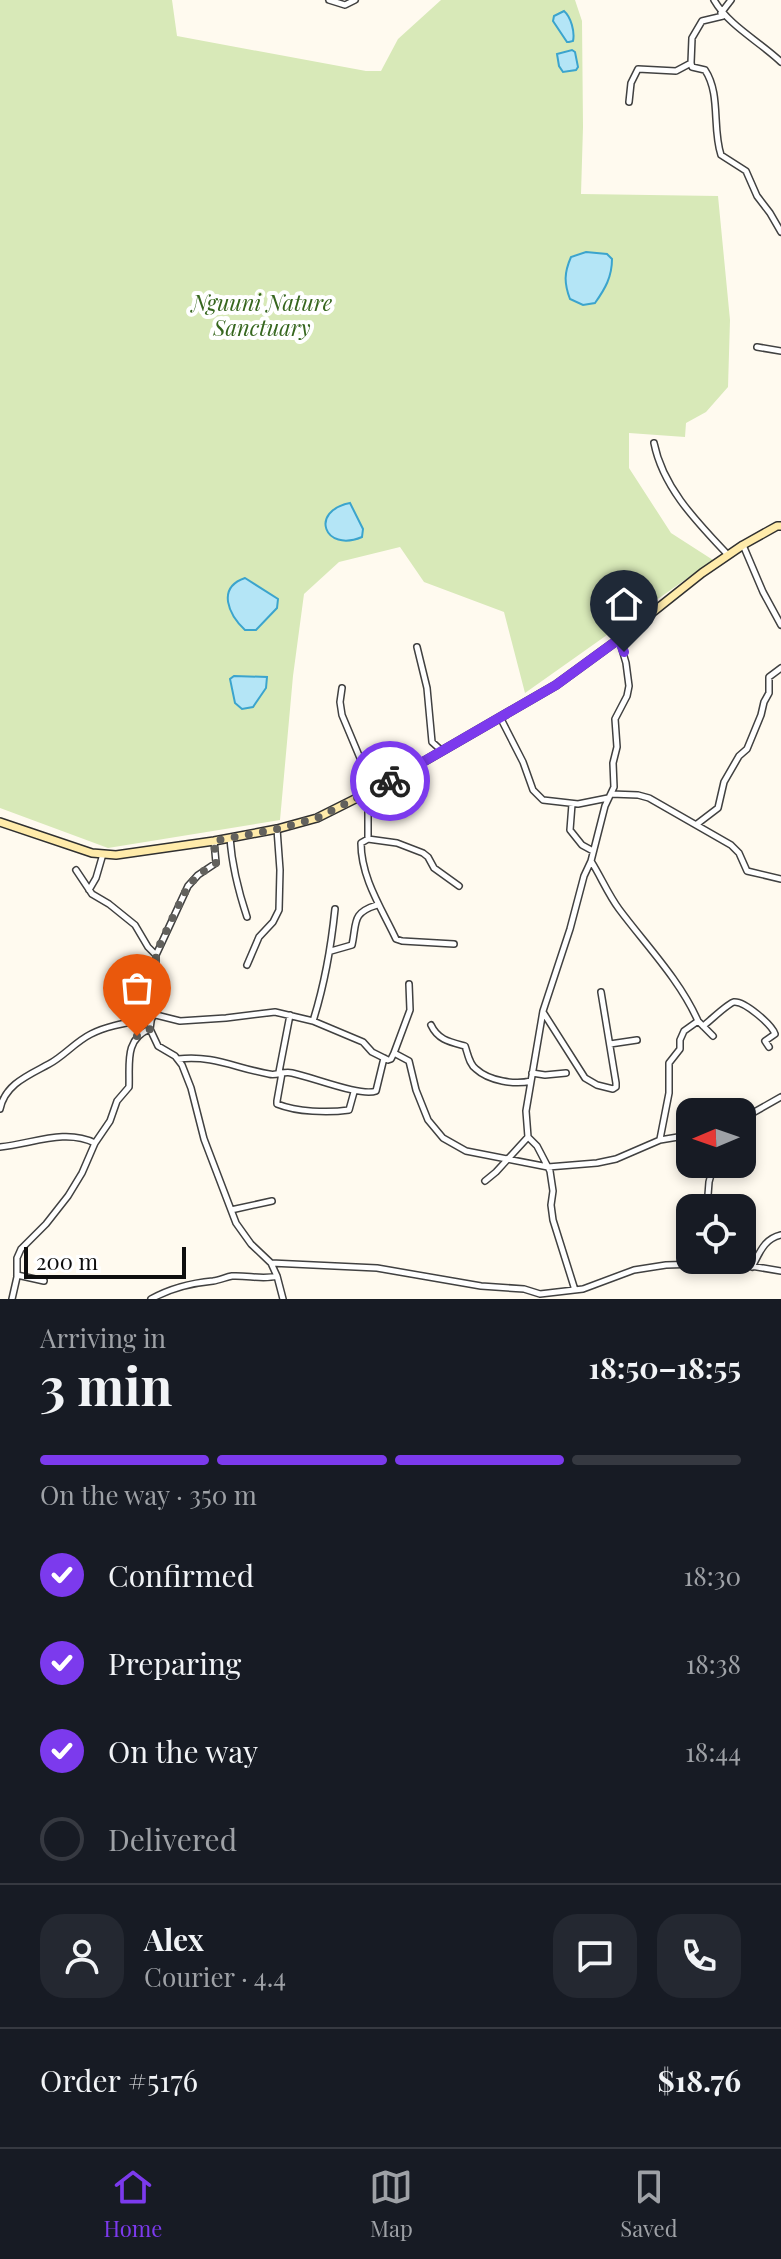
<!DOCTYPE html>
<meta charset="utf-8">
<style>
:root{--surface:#171b24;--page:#242831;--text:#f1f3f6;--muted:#9ea1a6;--line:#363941;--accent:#7c3aed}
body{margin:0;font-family:"Playfair Display",serif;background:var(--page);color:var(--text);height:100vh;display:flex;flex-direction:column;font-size:30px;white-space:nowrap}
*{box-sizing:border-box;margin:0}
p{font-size:26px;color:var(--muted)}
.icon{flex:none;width:44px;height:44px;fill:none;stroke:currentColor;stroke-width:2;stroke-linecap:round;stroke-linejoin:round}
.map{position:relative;height:1299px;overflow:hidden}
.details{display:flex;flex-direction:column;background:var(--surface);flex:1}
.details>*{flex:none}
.needle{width:52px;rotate:268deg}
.tools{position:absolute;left:676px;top:1098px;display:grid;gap:16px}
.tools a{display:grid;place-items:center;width:80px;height:80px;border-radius:16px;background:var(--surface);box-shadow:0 4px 12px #0003;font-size:40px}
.scale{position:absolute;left:24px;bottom:20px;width:162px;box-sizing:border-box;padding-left:8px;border:4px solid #0e0e0e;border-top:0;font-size:22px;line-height:28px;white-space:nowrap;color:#0e0e0e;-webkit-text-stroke:6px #fff;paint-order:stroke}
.pin{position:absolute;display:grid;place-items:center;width:68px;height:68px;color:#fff;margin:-82px -34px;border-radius:50% 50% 50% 0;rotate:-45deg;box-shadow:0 0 8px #0007}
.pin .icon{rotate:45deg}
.courier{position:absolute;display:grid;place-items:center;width:80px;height:80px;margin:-40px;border:6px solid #7c3aed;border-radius:50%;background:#fff;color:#222;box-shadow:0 2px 10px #0007}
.head em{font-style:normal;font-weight:700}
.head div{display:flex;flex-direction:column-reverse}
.head{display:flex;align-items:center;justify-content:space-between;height:136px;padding:0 40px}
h1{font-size:52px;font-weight:700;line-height:60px}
.bar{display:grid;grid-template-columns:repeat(4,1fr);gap:12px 8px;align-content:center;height:96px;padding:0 40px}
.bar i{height:10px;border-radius:6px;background:var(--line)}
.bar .selected{background:var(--accent)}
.bar p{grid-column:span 4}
.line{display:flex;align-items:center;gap:20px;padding:0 40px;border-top:2px solid var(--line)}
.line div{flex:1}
.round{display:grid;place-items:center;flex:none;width:84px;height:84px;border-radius:24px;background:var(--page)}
ol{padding:0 40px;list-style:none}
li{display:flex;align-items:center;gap:24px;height:88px}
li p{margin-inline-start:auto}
li .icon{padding:8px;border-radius:50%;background:var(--accent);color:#fff;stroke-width:4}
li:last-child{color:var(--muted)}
li i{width:44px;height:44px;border:4px solid var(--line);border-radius:50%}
.menu{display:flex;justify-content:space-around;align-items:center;height:112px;border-top:2px solid var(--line);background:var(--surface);font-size:22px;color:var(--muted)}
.menu a{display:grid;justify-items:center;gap:4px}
.menu .selected{color:var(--accent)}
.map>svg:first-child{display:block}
</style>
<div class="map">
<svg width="781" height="1299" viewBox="0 0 781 1299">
<rect width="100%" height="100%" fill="#fffaef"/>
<path fill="#d8e9b8" d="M0,0H172L177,36L366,71H381L398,39L441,0H575L582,21L583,127L581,194L718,196L730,320L728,387L706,412L686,423L685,437L629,433V468L671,533L713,560L525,693L504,612L424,582L400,547L339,562L304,594L293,676L280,820L108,848L0,808Z"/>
<path fill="#b4e5f6" stroke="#3ba4cd" stroke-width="2" d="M564,11C571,17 575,32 573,41L569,42H567L553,21L554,16Z
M572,50L575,52L578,67L576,70L563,72L559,66L557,54Z
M586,252L607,254L612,259C612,277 605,289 595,303L583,305L570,299C564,283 564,273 571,257Z
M350,503L363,529L362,537C324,553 309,511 350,503Z
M245,578L278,599L277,608L256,630H245C229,615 216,588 245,578Z
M234,676L267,677L266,688L253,707L242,709L235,703L230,679Z"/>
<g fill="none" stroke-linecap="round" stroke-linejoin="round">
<g stroke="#414141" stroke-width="8">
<path id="street" d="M329,0L345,5L355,0
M714,0C729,26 759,41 781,62
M721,13L731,0
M691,63L692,67L705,70C721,94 712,128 721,155L746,171L757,196L770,213L781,232
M691,63L692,38L702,21L723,16
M629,102L631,83L638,69L676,71L691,63
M757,347L781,351
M654,443C663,488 697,522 728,555
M743,545L763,592L781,625
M619,639L626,663L629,686L627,696L615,719L617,747L613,763L614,787L605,806L591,861C601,877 608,894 619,909C645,944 680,980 698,1021L684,1031L680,1040V1049L669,1063V1093L660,1139
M417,647L427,688L432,742L442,751
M342,688L340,702L342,715L373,789
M501,719L523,762L533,790L543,800L578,804L608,798
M368,793V839L361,843C361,878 382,909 396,939L402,941L454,944
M611,794L638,795L649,798L731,845L739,853L747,871L781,879
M572,804L570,830L582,845L593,851
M697,824L718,808L724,782L739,756L747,749L761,715L764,702L769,693V677L781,668
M230,838C232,866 238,890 247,917
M368,839L397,843L423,853L428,857L434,868L459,886
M214,841L216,863L198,875L188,886L156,955L155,992L150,1029L158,1046L175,1056L182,1065L191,1088L204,1139L236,1223L251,1244L271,1263L277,1276L283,1299
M76,870L92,894L109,904L135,925L148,947L156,955
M89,890L96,878L103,854
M331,951L352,945C357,923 351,913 377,905
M247,965L259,937L273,922L279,910L280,870L277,829
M543,1012L585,1078L597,1085L613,1089L616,1087V1083L601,992
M152,1014L180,1021L226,1018L275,1012L313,1021L363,1042L372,1052L388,1060L391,1059L394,1053L409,1061L416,1090L428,1120L443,1138L466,1151L548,1167L597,1163L616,1159L660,1140L690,1135
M313,1021C325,983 331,948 335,909
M698,1021L713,1036
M431,1025C438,1040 450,1042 465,1046C468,1054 469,1064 476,1069C489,1081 515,1085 531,1081
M703,1026C709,1022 728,1003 734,1002C745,1001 772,1025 775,1034L765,1041L769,1047
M610,1044L637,1040
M394,1053L410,1010L409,984
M178,1059C214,1055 235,1068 269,1074C277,1076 283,1071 292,1073C312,1077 361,1097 376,1091L384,1058
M279,1072L290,1015
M282,1073L277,1101V1104C297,1112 328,1113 349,1110L354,1092
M532,1073L545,1075L566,1073
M0,1109C5,1084 29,1075 49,1064C64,1056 75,1042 91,1034C108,1025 132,1022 152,1018
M742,1119L781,1097
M0,1147C32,1144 65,1128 95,1143
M485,1181L496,1172L528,1137
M707,1208L709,1182L714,1164
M231,1210L272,1201
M271,1263L377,1268L481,1286L524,1289L540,1294L583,1289L634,1270L666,1265L733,1263L781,1271
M752,1267C760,1252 764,1239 781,1235
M17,1275L44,1281
M575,1290L553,1220L551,1205L553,1191L550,1171L537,1146L528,1137L526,1111L543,1011L570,929L584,876L591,861
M12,1299L17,1277V1258L21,1249L46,1224L68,1196L82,1173L95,1143L110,1121L117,1101L129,1087C130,1064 124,1039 150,1029
M151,1299C171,1288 191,1283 213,1281C220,1280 226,1277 232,1276C248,1275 262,1280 277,1276"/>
</g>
<g stroke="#303030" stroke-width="10">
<path id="secondary" d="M0,822L92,853L116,855L214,841L277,829L317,818L385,784L556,685L619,639L702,573L743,545L777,526H781"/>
</g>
<use href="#street" stroke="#fff" stroke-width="5"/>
<use href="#secondary" stroke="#ffebaa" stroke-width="7"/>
</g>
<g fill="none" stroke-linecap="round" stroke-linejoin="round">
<path stroke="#62615d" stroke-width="8" stroke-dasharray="0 14.4" d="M137,1036L150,1029L155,992L156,955L161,942L188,886L198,875L216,863L214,841L277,829L317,818L390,781"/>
<path stroke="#7c3aed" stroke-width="10" d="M390,781L556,685L619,639L624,652"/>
</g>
<g text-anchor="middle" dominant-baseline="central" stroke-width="8" stroke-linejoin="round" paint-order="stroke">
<g font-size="22" font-style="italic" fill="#36661e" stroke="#fff">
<text x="262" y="302">Nguuni Nature<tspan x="262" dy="25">Sanctuary</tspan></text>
</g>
</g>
</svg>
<div class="tools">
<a><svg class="needle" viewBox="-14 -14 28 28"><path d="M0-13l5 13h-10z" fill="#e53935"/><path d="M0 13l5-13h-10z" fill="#9ea1a6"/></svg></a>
<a><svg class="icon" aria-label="locate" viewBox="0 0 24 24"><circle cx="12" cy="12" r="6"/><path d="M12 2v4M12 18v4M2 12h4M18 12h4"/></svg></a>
</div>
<div class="scale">200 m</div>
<div class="pin" style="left:137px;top:1036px;background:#ea580c"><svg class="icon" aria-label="bag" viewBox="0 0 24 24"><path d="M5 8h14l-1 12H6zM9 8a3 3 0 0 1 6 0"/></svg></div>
<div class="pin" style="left:624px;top:652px;background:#1f2937"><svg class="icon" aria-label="home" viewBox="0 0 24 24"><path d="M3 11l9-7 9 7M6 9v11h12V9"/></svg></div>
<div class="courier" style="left:390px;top:781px"><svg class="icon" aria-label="bike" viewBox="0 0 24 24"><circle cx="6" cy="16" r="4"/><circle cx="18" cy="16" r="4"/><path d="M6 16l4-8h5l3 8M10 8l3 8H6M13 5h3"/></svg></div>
</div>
<section class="details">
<div class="head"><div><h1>3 min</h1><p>Arriving in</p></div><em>18:50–18:55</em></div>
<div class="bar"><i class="selected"></i><i class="selected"></i><i class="selected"></i><i></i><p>On the way · 350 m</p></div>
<ol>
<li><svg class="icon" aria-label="check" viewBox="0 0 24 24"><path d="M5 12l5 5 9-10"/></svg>Confirmed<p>18:30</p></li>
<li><svg class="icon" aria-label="check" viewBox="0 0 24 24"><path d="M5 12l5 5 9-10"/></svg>Preparing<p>18:38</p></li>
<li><svg class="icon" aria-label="check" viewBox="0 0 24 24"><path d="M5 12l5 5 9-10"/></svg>On the way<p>18:44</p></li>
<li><i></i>Delivered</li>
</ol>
<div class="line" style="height:144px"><a class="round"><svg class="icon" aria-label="person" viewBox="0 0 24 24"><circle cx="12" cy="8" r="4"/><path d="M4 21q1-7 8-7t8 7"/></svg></a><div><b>Alex</b><p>Courier · 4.4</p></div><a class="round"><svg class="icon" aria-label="chat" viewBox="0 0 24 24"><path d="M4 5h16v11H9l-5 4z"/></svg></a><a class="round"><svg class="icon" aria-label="phone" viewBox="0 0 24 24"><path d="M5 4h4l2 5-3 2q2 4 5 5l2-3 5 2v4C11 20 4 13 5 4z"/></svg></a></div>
<div class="line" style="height:104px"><div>Order #5176</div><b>$18.76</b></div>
</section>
<nav class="menu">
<a class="selected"><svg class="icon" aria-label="home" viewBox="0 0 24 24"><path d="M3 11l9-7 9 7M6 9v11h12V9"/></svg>Home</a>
<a><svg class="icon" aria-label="map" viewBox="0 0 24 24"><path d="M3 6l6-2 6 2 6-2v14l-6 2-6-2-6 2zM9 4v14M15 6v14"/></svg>Map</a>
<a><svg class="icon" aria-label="saved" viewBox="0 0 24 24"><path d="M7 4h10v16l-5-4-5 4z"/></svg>Saved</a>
</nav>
